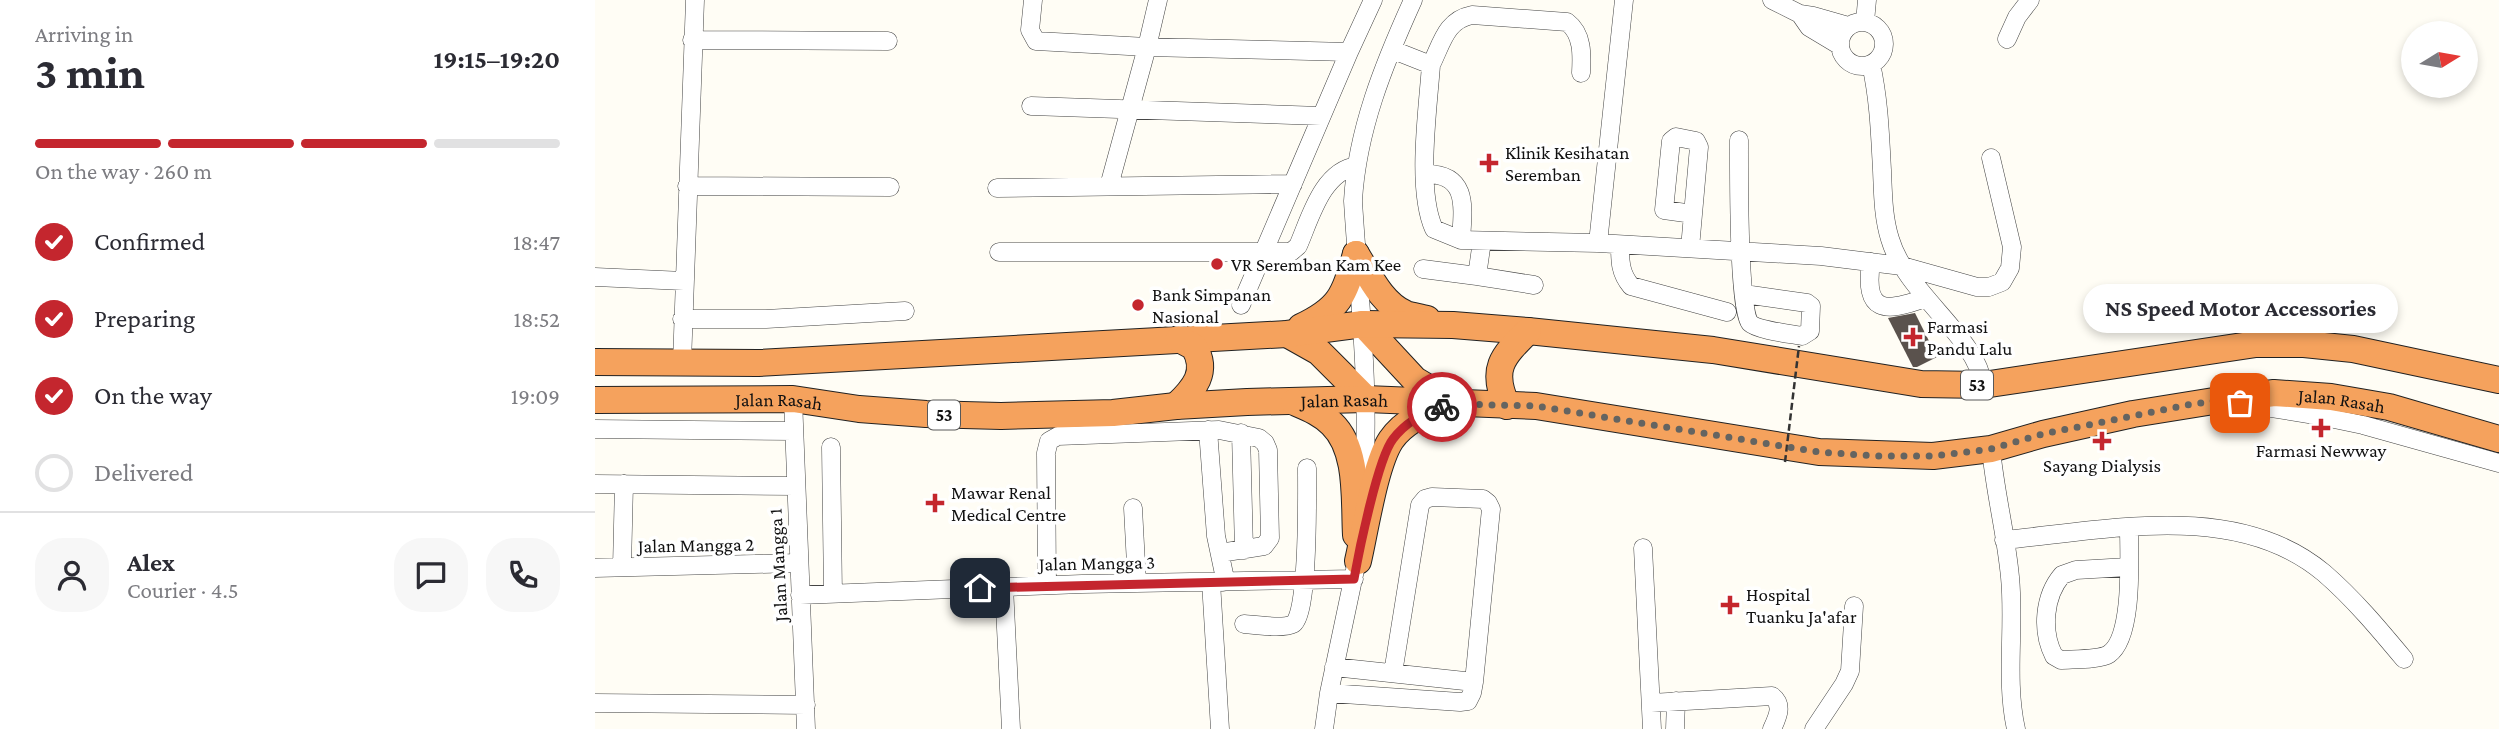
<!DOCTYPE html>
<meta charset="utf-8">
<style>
:root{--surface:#fff;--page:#f7f7f7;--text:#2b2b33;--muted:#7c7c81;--line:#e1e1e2;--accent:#c4262e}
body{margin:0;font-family:"Crimson Pro",serif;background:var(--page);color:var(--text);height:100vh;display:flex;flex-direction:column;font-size:26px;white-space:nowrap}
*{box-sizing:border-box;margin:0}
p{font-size:23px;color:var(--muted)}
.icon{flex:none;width:38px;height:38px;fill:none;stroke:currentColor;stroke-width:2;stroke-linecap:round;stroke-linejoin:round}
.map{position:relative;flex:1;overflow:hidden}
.drawer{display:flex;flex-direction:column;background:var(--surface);width:595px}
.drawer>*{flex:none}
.needle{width:46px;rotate:79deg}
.buttons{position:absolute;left:1806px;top:21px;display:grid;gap:14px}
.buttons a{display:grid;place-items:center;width:77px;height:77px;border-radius:50%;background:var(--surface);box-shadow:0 4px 10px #0003;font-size:35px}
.pin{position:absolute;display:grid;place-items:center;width:60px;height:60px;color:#fff;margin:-30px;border-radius:14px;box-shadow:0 4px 10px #0006}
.courier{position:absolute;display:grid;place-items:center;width:70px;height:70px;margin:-35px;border:5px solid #c4262e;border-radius:50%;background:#fff;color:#222;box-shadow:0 2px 9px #0007}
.bubble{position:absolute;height:49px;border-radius:24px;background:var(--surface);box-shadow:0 4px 10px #0003;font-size:23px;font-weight:700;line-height:49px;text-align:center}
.headline em{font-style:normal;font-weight:700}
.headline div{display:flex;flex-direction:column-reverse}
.headline{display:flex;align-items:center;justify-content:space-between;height:119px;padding:0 35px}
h1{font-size:46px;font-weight:700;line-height:52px}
.bar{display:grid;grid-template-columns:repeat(4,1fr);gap:10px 7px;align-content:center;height:84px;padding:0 35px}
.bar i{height:9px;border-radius:5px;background:var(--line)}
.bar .selected{background:var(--accent)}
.bar p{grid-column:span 4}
.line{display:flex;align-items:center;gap:18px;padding:0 35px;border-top:2px solid var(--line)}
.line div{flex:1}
.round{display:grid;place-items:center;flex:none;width:74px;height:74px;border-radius:28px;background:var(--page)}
ol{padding:0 35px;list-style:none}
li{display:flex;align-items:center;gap:21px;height:77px}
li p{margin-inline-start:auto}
li .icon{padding:7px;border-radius:50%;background:var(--accent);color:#fff;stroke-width:4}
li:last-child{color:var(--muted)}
li i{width:38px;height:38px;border:4px solid var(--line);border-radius:50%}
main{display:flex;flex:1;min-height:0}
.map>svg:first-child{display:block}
</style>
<main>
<section class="drawer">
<div class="headline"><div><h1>3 min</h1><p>Arriving in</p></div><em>19:15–19:20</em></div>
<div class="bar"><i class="selected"></i><i class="selected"></i><i class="selected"></i><i></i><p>On the way · 260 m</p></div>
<ol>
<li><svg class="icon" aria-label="check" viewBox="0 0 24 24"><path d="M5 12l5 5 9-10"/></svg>Confirmed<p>18:47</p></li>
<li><svg class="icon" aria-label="check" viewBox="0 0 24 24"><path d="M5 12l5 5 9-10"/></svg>Preparing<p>18:52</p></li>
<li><svg class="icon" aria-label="check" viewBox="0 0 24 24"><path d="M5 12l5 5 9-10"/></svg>On the way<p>19:09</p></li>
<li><i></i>Delivered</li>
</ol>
<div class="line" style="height:126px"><a class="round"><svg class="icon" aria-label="person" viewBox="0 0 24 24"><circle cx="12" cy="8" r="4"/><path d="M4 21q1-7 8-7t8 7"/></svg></a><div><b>Alex</b><p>Courier · 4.5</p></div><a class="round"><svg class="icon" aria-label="chat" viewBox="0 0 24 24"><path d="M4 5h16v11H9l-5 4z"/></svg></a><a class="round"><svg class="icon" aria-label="phone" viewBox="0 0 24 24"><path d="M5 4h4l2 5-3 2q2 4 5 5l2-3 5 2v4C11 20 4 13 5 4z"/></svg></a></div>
</section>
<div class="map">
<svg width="1904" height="729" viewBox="0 0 1904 729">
<rect width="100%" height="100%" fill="#fffdf5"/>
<path fill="#5a524d" d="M1320,313L1342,357L1322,367H1318L1293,318Z"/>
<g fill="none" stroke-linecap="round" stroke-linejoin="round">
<g stroke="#444" stroke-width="19">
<path id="minor" d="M438,0L435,30L441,41L552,47L514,186
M563,0L552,47L754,52L778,0
M1029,0L1003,243L1226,256L1307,266L1382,287H1394L1407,282L1415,268L1417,247L1396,158
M1177,0L1205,14L1218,16L1253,26
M1205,14L1214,27L1244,45
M1245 44a22 22 0 1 1 44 0a22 22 0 1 1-44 0Z
M1270,22L1272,0
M1412,39L1422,17L1435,0
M97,40L293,41
M798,50L836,65C833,109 821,189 839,229L866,240L1003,243
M1276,64C1284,100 1285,134 1287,170C1288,193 1288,217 1295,239C1311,294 1382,336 1388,385
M836,65C847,43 851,20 877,15L972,22C988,34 987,55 986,73
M436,106L726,116
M1144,140C1144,166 1143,310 1155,323C1162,330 1196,334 1207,336L1215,331L1216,306L1212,303L1149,294
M831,174C874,174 868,208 866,240
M92,186L295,187
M402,188L698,184
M1025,245C1025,261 1025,273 1036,286L1132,312
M1095,248L1104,147L1101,141L1081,137L1076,141L1069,210L1098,214
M404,252H696L703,246C715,219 727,171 762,166
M1276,262C1269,313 1289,313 1330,298
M828,269L882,276L887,241
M882,276L939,285
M0,277L89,281
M646,305L754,52
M87,319H171L310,311
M87,363L100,0
M198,399L211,729
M1645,403L1720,415L1768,425L1904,463
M0,429L199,431
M613,430L621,536L629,574L628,582
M646,433L649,550
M236,447L238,594
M1396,449C1400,492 1411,534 1415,577C1420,627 1410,680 1421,729
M0,484L201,486
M768,491C776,394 764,298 758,201C762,130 789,64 818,0
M538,508L542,583
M1409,540C1512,530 1642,500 1729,573C1759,599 1784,629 1809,659
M1048,548L1057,729
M27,567L29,484
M1533,567L1481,570L1467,575C1449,596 1446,631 1459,656L1466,660C1477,659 1505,660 1514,654C1539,637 1534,556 1534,527
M0,568L203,563
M616,582L625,729
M452,585L451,453L454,441L463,436L624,430L664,438L670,443L673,450L675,538L669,546L625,553
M409,587L416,729
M205,595L487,584L759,579
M649,624C660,625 689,629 698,624C714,615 712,491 712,468
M739,667L879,682
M734,693L865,702L873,701L877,693L879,682L896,509L893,503L888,499L837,497L830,499L825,505L798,673
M0,703L211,705
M1056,703L1177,696C1189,705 1182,718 1177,729
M729,729L734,693L764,551
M1080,729L1081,701
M1219,729L1249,684L1255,671L1259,606"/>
</g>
<g stroke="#222" stroke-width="28">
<g id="highway">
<path d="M761,254C774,275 787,304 811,314C817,316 825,317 832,319"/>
<path d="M768,324L820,380L855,401"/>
<path d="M706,327C746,308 749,295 761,254"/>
<path d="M692,334L724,352L771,399"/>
<path d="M0,362L163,363L692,334L768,324L858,325L933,331L1118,350L1326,384L1388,385L1661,344H1709L1758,349L1904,380"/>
<path id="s1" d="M0,400L198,399L264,409L331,414L406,416L518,413L581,406L652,402L771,399L941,406L1224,452L1338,456L1396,449L1448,434L1538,414L1625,400L1679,393L1736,397L1794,407L1904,439"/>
<path d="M699,402C713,408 726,413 737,424C764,450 759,501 761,535"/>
<path d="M581,406C599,389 614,372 599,347L584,339"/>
<path d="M912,406C895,369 907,357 933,331"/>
<path d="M763,561C770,531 780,464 796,440C809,421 830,412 851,406"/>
</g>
</g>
<use href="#minor" stroke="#fff" stroke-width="18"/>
<use href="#highway" stroke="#f5a25d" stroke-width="26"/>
<path stroke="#333" stroke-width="2.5" stroke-dasharray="7 3.5" stroke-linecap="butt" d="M1190,462L1204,346"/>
</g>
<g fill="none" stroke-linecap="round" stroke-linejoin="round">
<path stroke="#646461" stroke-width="7" stroke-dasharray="0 12.6" d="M847,407L859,404L941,406L1224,452L1281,456H1338L1396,449L1448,434L1592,405L1625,400L1645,403"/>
<path stroke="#c4262e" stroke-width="9" d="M385,588L759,579C764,551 783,458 798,439C811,422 827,413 847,407"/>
</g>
<g fill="#c4262e" stroke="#fff" stroke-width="2.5">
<path d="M890.5 152.5h7v7h7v7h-7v7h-7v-7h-7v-7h7z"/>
<circle cx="622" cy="264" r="7"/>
<circle cx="543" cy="305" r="7"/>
<path d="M1314.5 326.5h7v7h7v7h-7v7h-7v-7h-7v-7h7z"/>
<path d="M1722.5 417.5h7v7h7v7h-7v7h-7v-7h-7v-7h7z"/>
<path d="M1503.5 430.5h7v7h7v7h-7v7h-7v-7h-7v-7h7z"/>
<path d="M336.5 492.5h7v7h7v7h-7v7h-7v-7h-7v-7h7z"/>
<path d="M1131.5 594.5h7v7h7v7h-7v7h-7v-7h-7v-7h7z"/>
</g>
<g text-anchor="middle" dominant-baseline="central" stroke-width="7" stroke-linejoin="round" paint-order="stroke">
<g fill="#fff" stroke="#585858" stroke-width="2">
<rect x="1366" y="370.5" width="32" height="29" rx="5"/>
<rect x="333" y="400.5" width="32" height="29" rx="5"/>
</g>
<g font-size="18" font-weight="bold" fill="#111">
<text x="1382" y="385">53</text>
<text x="349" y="415">53</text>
</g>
<g font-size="19" fill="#111" stroke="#fff" text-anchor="start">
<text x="910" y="152">Klinik Kesihatan<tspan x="910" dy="22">Seremban</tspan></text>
<text x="636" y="264">VR Seremban Kam Kee</text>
<text x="557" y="294">Bank Simpanan<tspan x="557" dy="22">Nasional</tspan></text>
<text x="1332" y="326">Farmasi<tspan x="1332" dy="22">Pandu Lalu</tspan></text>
<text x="1726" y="450" text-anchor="middle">Farmasi Newway</text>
<text x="1507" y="465" text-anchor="middle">Sayang Dialysis</text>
<text x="356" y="492">Mawar Renal<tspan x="356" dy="22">Medical Centre</tspan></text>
<text x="1151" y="594">Hospital<tspan x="1151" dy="22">Tuanku Ja'afar</tspan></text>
</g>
<g font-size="19" fill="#111" stroke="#fff">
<text stroke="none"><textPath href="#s1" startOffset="751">Jalan Rasah</textPath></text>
<text stroke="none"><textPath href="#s1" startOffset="1759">Jalan Rasah</textPath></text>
<text stroke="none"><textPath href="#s1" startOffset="184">Jalan Rasah</textPath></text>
<text transform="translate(101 545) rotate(-1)">Jalan Mangga 2</text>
<text transform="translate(502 563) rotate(-1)">Jalan Mangga 3</text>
<text transform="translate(183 565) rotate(-93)">Jalan Mangga 1</text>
</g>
</g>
</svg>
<div class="buttons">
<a><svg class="needle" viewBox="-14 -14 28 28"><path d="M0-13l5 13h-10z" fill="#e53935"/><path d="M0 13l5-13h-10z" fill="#7c7c81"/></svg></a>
</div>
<div class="pin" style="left:1645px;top:403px;background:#ea580c"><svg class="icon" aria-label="bag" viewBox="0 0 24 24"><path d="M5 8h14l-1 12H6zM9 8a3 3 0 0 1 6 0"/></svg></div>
<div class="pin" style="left:385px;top:588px;background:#1f2937"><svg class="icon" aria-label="home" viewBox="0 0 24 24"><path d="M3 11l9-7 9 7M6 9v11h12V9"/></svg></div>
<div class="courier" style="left:847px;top:407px"><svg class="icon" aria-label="bike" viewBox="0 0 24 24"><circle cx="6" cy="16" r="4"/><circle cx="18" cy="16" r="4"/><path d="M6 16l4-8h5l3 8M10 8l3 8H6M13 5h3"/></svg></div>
<div class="bubble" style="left:1488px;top:284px;width:315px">NS Speed Motor Accessories</div>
</div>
</main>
